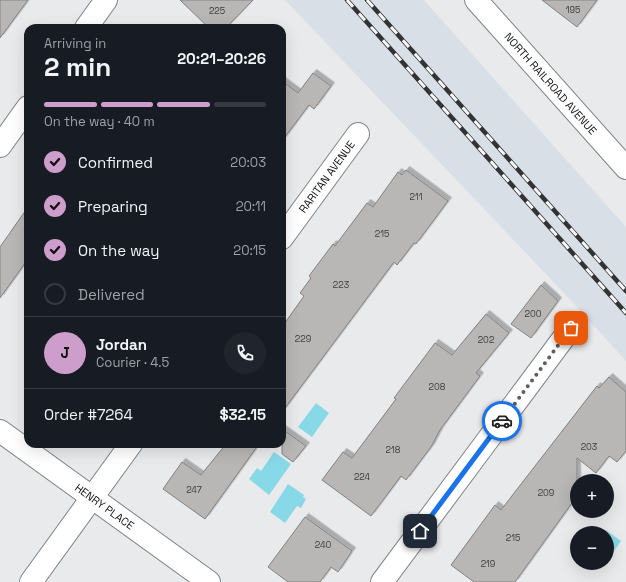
<!DOCTYPE html>
<meta charset="utf-8">
<style>
:root{--surface:#171b24;--page:#20242c;--text:#f1f3f6;--muted:#9ea1a6;--line:#363941;--accent:#cd9ecc}
body{margin:0;font-family:"Space Grotesk",sans-serif;background:var(--page);color:var(--text);height:100vh;display:flex;flex-direction:column;font-size:15px;white-space:nowrap}
*{box-sizing:border-box;margin:0}
p{font-size:13px;color:var(--muted)}
.icon{flex:none;width:22px;height:22px;fill:none;stroke:currentColor;stroke-width:2;stroke-linecap:round;stroke-linejoin:round}
.map{position:relative;flex:1;overflow:hidden}
.panel{position:absolute;left:24px;top:24px;width:262px;height:424px;display:flex;flex-direction:column;background:var(--surface);border-radius:12px;box-shadow:0 4px 16px #0002}
.panel>*{flex:none}
.fabs{position:absolute;left:570px;top:474px;display:grid;gap:8px}
.fabs a{display:grid;place-items:center;width:44px;height:44px;border-radius:50%;background:var(--surface);box-shadow:0 4px 16px #0002;font-size:20px}
.pin{position:absolute;display:grid;place-items:center;width:34px;height:34px;color:#fff;margin:-17px;border-radius:8px;box-shadow:0 2px 6px #0006}
.courier{position:absolute;display:grid;place-items:center;width:40px;height:40px;margin:-20px;border:3px solid #1a73e8;border-radius:50%;background:#fff;color:#222;box-shadow:0 1px 5px #0007}
.summary em{font-style:normal;font-weight:600}
.summary div{display:flex;flex-direction:column-reverse}
.summary{display:flex;align-items:center;justify-content:space-between;height:68px;padding:0 20px}
h1{font-size:26px;font-weight:600;line-height:30px}
.bar{display:grid;grid-template-columns:repeat(4,1fr);gap:6px 4px;align-content:center;height:48px;padding:0 20px}
.bar i{height:5px;border-radius:3px;background:var(--line)}
.bar .on{background:var(--accent)}
.bar p{grid-column:span 4}
.line{display:flex;align-items:center;gap:10px;padding:0 20px;border-top:1px solid var(--line)}
.line div{flex:1}
.round{display:grid;place-items:center;flex:none;width:42px;height:42px;border-radius:21px;background:var(--page)}
ol{padding:0 20px;list-style:none}
li{display:flex;align-items:center;gap:12px;height:44px}
li p{margin-inline-start:auto}
li .icon{padding:4px;border-radius:50%;background:var(--accent);color:#111;stroke-width:4}
li:last-child{color:var(--muted)}
li i{width:22px;height:22px;border:2px solid var(--line);border-radius:50%}
.map>svg:first-child{display:block}
</style>
<div class="map">
<svg width="626" height="582" viewBox="0 0 626 582">
<defs>
<filter id="shadow"><feDropShadow dx="3.5" dy="-3.5" stdDeviation="0" flood-color="#0004"/></filter>
</defs>
<rect width="100%" height="100%" fill="#e9eaec"/>
<path fill="#d9dfe7" d="M285,0H424L626,227V361L565,294Z"/>
<path fill="#87d9e7" d="M316,403L329,413L312,437L298,427Z
M274,452L291,464L269,495L249,479L257,468L261,471Z
M288,484L304,495L303,497L306,499L301,508L297,506L285,523L270,512Z
M606,530L621,541L607,561V533H604Z"/>
<path fill="#b8b7b6" stroke="#838281" filter="url(#shadow)" d="M0,0H28L0,38Z
M180,0H253L226,28H209Z
M542,0H597L577,27Z
M313,73L331,86L314,109L309,105L282,141V81L298,93Z
M406,170L448,201L416,244L414,243L397,265L394,262L282,412V327L304,296L300,293L311,278L309,276L333,244L335,246L367,203L373,207L398,172L402,175Z
M28,207V259L0,298V247Z
M541,285L558,301L531,338L511,324Z
M486,314L509,333L476,373L480,376L440,430L431,447L406,480L401,476L371,516L322,480L343,452L352,458L396,399L394,398L435,343L452,355Z
M609,377L626,392V451L617,462L609,456L596,473L577,458V496L515,582H474L451,565L495,505L501,510L597,386L599,388Z
M282,429L306,446L293,462L282,454Z
M226,444H259L205,519L163,489L182,462L201,475Z
M305,517L352,551L338,572L331,567L320,582H288L268,567Z"/>
<g fill="none" stroke-linecap="round" stroke-linejoin="round">
<g stroke="#818284" stroke-width="24">
<g id="minor">
<path id="s1" d="M476,0L626,168"/>
<path d="M86,28L106,0"/>
<path d="M0,146L28,107"/>
<path id="s2" d="M282,238L358,134"/>
<path id="s3" d="M0,431L209,582"/>
<path d="M31,582L131,444"/>
<path d="M382,582L571,328"/>
</g>
</g>
<use href="#minor" stroke="#fff" stroke-width="22"/>
<g stroke="#323334" stroke-width="4.5">
<path id="rail" d="M347,0L626,313
M367,0L626,291"/>
</g>
<use href="#rail" stroke="#f7f8f9" stroke-width="3" stroke-dasharray="9" stroke-linecap="butt"/>
</g>
<g fill="none" stroke-linecap="round" stroke-linejoin="round">
<path stroke="#5f5f60" stroke-width="4" stroke-dasharray="0 7.2" d="M502,421L571,328"/>
<path stroke="#1a73e8" stroke-width="5" d="M420,531L502,421"/>
</g>
<g text-anchor="middle" dominant-baseline="central" stroke-width="4" stroke-linejoin="round" paint-order="stroke">
<g font-size="9" fill="#3d3d3d">
<text x="573" y="10">195</text>
<text x="217" y="11">225</text>
<text x="416" y="197">211</text>
<text x="382" y="234">215</text>
<text x="341" y="285">223</text>
<text x="533" y="314">200</text>
<text x="303" y="339">229</text>
<text x="486" y="340">202</text>
<text x="437" y="387">208</text>
<text x="589" y="447">203</text>
<text x="393" y="450">218</text>
<text x="362" y="477">224</text>
<text x="194" y="490">247</text>
<text x="546" y="493">209</text>
<text x="513" y="538">215</text>
<text x="323" y="545">240</text>
<text x="488" y="564">219</text>
</g>
<g font-size="11" fill="#141415" stroke="#f7f8f9">
<text stroke="none"><textPath href="#s1" startOffset="112">NORTH RAILROAD AVENUE</textPath></text>
<text stroke="none"><textPath href="#s2" startOffset="76">RARITAN AVENUE</textPath></text>
<text stroke="none"><textPath href="#s3" startOffset="129">HENRY PLACE</textPath></text>
</g>
</g>
</svg>
<div class="fabs">
<a>+</a>
<a>−</a>
</div>
<div class="pin" style="left:571px;top:328px;background:#ea580c"><svg class="icon" aria-label="bag" viewBox="0 0 24 24"><path d="M5 8h14l-1 12H6zM9 8a3 3 0 0 1 6 0"/></svg></div>
<div class="pin" style="left:420px;top:531px;background:#1f2937"><svg class="icon" aria-label="home" viewBox="0 0 24 24"><path d="M3 11l9-7 9 7M6 9v11h12V9"/></svg></div>
<div class="courier" style="left:502px;top:421px"><svg class="icon" aria-label="car" viewBox="0 0 24 24"><path d="M5 17H2v-5l4-1 3-4h7l3 4 3 1v5h-3M9 17h6M6 11h13"/><circle cx="7" cy="17" r="2"/><circle cx="17" cy="17" r="2"/></svg></div>
<section class="panel">
<div class="summary"><div><h1>2 min</h1><p>Arriving in</p></div><em>20:21–20:26</em></div>
<div class="bar"><i class="on"></i><i class="on"></i><i class="on"></i><i></i><p>On the way · 40 m</p></div>
<ol>
<li><svg class="icon" aria-label="check" viewBox="0 0 24 24"><path d="M5 12l5 5 9-10"/></svg>Confirmed<p>20:03</p></li>
<li><svg class="icon" aria-label="check" viewBox="0 0 24 24"><path d="M5 12l5 5 9-10"/></svg>Preparing<p>20:11</p></li>
<li><svg class="icon" aria-label="check" viewBox="0 0 24 24"><path d="M5 12l5 5 9-10"/></svg>On the way<p>20:15</p></li>
<li><i></i>Delivered</li>
</ol>
<div class="line" style="height:72px"><b class="round" style="background:var(--accent);color:#111">J</b><div><b>Jordan</b><p>Courier · 4.5</p></div><a class="round"><svg class="icon" aria-label="phone" viewBox="0 0 24 24"><path d="M5 4h4l2 5-3 2q2 4 5 5l2-3 5 2v4C11 20 4 13 5 4z"/></svg></a></div>
<div class="line" style="height:52px"><div>Order #7264</div><b>$32.15</b></div>
</section>
</div>
